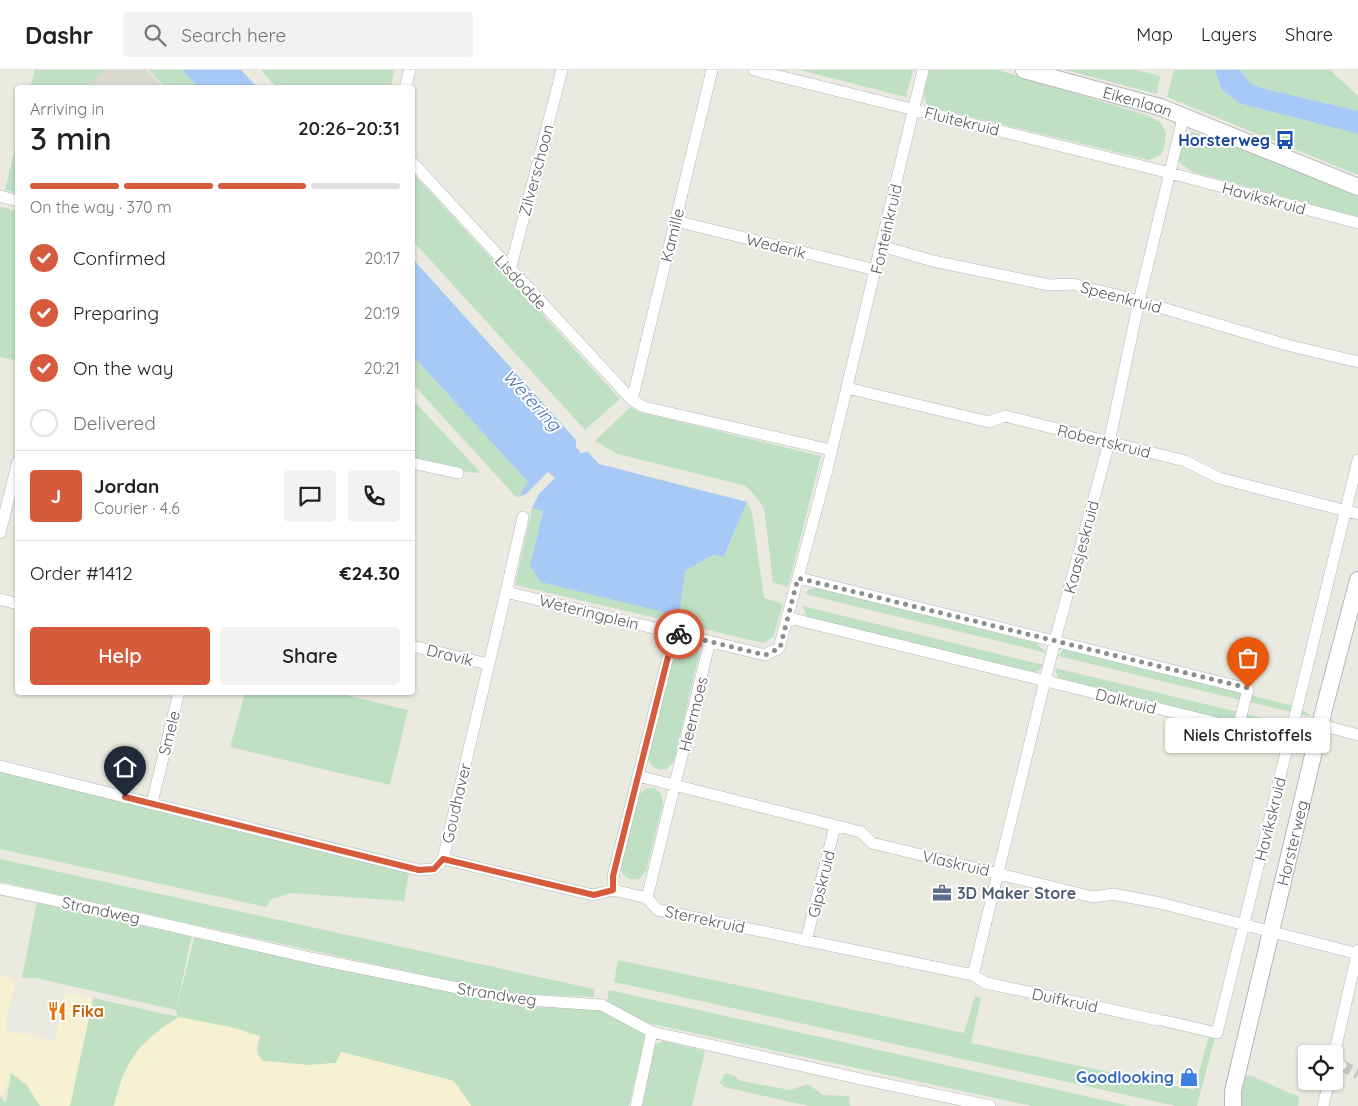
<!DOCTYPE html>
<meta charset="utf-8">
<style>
:root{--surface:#fff;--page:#f2f2f2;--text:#202124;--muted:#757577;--line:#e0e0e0;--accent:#d65a3c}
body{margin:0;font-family:Quicksand,sans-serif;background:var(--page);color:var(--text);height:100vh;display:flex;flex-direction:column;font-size:19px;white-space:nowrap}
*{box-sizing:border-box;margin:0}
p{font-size:16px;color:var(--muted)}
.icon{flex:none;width:28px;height:28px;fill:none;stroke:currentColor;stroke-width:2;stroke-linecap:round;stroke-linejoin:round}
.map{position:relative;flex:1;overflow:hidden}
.sheet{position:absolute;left:15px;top:15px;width:400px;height:610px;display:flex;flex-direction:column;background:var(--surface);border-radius:5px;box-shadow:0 1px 4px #0004}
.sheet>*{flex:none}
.fabs{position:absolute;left:1298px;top:975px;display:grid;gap:10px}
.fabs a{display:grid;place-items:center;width:45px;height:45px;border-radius:5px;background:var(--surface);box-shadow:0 1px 4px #0004;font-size:25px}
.pin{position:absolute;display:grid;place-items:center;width:42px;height:42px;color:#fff;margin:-51px -21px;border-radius:50% 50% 50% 0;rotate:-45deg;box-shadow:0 0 5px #0007}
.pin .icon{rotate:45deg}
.courier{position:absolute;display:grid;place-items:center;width:50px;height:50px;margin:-25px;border:4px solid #d65a3c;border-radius:50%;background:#fff;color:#222;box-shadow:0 1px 6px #0007}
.bubble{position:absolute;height:35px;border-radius:5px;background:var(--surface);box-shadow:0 1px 4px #0004;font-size:16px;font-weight:600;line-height:35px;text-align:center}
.overview em{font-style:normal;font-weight:600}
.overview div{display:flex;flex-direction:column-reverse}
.overview{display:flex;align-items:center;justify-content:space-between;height:85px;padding:0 15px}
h1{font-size:32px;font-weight:600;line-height:38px}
.bar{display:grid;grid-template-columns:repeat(4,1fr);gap:8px 5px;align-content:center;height:60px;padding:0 15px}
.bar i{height:6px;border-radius:4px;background:var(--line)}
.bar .selected{background:var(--accent)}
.bar p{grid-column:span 4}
.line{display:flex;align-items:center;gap:12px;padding:0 15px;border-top:1px solid var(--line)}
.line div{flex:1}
.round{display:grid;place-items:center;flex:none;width:52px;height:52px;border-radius:5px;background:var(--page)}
ol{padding:0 15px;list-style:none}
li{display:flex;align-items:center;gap:15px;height:55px}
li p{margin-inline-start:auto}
li .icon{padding:5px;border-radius:50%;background:var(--accent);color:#fff;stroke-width:4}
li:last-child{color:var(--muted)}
li i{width:28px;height:28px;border:2px solid var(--line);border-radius:50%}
.button{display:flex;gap:10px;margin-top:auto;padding:10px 15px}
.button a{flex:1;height:58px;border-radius:5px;background:var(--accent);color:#fff;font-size:20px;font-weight:600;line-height:58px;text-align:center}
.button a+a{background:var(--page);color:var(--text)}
header{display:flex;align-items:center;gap:30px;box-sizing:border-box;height:70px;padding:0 25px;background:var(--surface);border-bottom:1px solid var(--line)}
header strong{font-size:24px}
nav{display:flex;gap:28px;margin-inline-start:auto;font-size:18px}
.search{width:350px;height:45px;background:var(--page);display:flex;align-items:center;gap:12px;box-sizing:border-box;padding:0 18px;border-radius:5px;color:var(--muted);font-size:19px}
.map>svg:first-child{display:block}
</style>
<header>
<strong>Dashr</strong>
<div class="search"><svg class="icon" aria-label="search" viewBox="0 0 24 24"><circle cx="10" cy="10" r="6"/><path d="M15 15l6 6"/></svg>Search here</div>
<nav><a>Map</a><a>Layers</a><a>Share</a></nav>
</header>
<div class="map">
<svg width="1358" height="1036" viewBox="0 0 1358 1036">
<rect width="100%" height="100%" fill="#ebeae1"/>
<path fill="#dad9cf" d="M50,0H147L164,17L44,18Z"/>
<path fill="#bfe0c3" d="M35,0H104L85,17H30Z
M149,0H182L198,17H165Z
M261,0H390L394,1L391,17L277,18Z
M800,0H913L906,27Z
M929,0H998L1146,45L1160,52L1166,62L1164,78L1160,85L1149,90L931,37C918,29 927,13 929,0Z
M1065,0H1136L1160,6L1157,24Z
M1174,0H1215L1221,19L1238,33L1358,64V105L1167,27Z
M1240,0H1330L1358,26V41L1262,18L1251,14Z
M1193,62L1358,122V147L1193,102L1179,92C1179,78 1180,67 1193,62Z
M17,70V123L5,120Z
M412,102L620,329L585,360L413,171Z
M0,137L17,141V291L0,287Z
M413,286L528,412L519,427L515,426L413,314Z
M412,329L481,403L460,401L413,389Z
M630,337L639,342L821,386L788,517L773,512L764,439L759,430L746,416L617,384L595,371Z
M747,432L752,442L764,528L783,534L773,567L764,573L515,515L532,438L543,440L530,496L685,501L713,485L725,486Z
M820,517L1036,573L1047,583L805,524L809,519Z
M803,536L1044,595L1038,601L1027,603L812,551L805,544Z
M683,571L694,573L699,585L674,691L668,698C659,702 651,698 648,688L677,575Z
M1072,579L1301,638L1312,647L1058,586L1063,580Z
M1055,598L1308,659L1302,666L1292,667L1059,611Z
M245,623H338L408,640L390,715L230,677Z
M0,702L409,802L404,831L291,823L272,829L266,837L0,779Z
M654,718L661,724L663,733L646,801L639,809C629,811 622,807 620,796L638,726L645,719Z
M0,789L594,919V927L505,923L0,812Z
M37,831L192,864L176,940L36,908H22Z
M195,864L512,932L601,938L646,963L629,1036H471L454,1011L342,982L336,993L309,995L263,991C254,983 257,976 260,966L179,947C137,973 126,989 114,1036H70L93,928L178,947L176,941Z
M618,890L964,963L975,926L981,928L971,973L1194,1020L1209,966L1215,967L1197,1036H1176L614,912Z
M609,920L1130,1036H1032L643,952L607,931Z
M664,971L705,981L692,1036H641L652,983L656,974Z
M11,1003L27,1015L40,1036H0V1026L6,1033Z
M725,1003L733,1005L741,1011L790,1020L808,1014L823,1025L849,1026L850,1036H809L724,1017L720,1013Z
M1249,1005L1299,1027L1298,1036H1241L1239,1027L1244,1007Z"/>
<path fill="#f5f1d1" d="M0,906L15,909L5,960L55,971L65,923L93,928L70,1036H40L27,1015L11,1003L3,1026L0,1022Z
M179,947L231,957L260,966C257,976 254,983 263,991L309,995L336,993L341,982L454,1011L471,1036H114C126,989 138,973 179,947Z"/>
<path fill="#a6c9f5" d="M182,0H241L257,17H198Z
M1215,0H1240L1251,14L1262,18L1358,41V64L1238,33L1221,19Z
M412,188L576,370V377L581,383L588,382L599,394L747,432L724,487L713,485L685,501L679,546L541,512L530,496L543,441L532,438L539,424L555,408L548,402L526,424L519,427L528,412L413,286Z"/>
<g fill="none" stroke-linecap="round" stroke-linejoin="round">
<path stroke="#c6c6c1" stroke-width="11" stroke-dasharray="11 5.5" stroke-linecap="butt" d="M1341,995L1358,1004"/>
<g stroke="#b3b6ba" stroke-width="12">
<path id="street" d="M754,0L1170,103L1358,153
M405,18L410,0
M412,92L632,330L644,337L831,380
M0,126L18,131
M676,151L876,200
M881,176L933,191L1049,215L1073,214L1139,231L1287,275L1358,292
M510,200L562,0
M847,318L989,352L1005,346L1185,391L1219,408L1358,444
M632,330L712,0
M412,393L458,403
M523,447L506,522L765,585L779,578L827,400L923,0
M0,463L18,391
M0,529L18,534
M789,548L1238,658L1248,619L799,508
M412,576L488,594
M1321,655L1358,665
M0,696L419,800L434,799L443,789L506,522
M638,706L861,762L872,773L1093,827L1113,824L1160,833L1358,884
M152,733L179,622
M443,789L593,825L613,820L647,828L658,840L973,905L986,913L1158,950
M0,819L115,843L311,888L512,929L602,935L652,962L865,1010L990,1036
M613,820V806L674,563
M647,828L710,571
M806,871L835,756
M973,905L1055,570L1109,373L1139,231L1183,48
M1165,951L1217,963L1358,390
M1334,985L1358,880
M1334,992L1341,995
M636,1036L652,962
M1323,1036L1329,1011"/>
</g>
<g stroke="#b4b6bc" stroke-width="18">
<g id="secondary">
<path id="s1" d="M1024,0L1160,37L1358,117"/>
<path id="s2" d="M1233,1036V1021L1325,635L1358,510"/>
</g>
</g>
<use href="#street" stroke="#fff" stroke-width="11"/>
<use href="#secondary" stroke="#fff" stroke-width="16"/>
</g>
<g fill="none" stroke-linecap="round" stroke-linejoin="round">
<path stroke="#8c8e8d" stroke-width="5" stroke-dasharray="0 9" d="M679,564L765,585L780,578L798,508L1248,618"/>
<path stroke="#d65a3c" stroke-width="6" d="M125,727L419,800L434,799L443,789L594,825L613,820V806L674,563L679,564"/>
</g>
<defs>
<g id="bus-bare" transform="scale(1.5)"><path d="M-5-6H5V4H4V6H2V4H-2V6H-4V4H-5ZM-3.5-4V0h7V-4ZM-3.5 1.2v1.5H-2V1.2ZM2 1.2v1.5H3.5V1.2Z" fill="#1a4fb4" stroke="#fff" stroke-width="2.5" paint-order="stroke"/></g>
<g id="office-bare" transform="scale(1.5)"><path d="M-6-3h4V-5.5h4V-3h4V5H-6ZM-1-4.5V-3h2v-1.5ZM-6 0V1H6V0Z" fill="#5c6f8a" stroke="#fff" stroke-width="2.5" paint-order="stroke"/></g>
<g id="restaurant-bare" transform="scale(1.5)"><path d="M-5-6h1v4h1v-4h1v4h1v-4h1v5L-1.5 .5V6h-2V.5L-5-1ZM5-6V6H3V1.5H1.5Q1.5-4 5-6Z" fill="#e8710a" stroke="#fff" stroke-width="2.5" paint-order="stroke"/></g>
<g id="shop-bare" transform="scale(1.5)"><path d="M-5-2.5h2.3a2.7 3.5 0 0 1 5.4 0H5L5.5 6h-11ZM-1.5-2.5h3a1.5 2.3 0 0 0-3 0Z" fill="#3f7fe0" stroke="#fff" stroke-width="2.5" paint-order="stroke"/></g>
</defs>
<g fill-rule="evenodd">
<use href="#bus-bare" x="1285" y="70"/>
<use href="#office-bare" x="942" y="823"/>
<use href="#restaurant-bare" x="57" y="941"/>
<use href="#shop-bare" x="1189" y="1007"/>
</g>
<g text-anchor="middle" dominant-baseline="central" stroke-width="4" stroke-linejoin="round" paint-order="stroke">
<g font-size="16" fill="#595c60" stroke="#fff">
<text stroke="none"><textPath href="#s1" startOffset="118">Eikenlaan</textPath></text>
<text transform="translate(962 51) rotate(14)">Fluitekruid</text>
<text transform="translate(536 100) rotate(-75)">Zilverschoon</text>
<text transform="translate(1264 128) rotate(15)">Havikskruid</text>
<text transform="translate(886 159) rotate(-77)">Fonteinkruid</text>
<text transform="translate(672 165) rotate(-76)">Kamille</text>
<text transform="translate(776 176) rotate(14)">Wederik</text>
<text transform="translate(521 212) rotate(47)">Lisdodde</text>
<text transform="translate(1121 227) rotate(15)">Speenkruid</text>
<text transform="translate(1104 371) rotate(14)">Robertskruid</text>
<text transform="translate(1081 477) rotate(-75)">Kaasjeskruid</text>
<text transform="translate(589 542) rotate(14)">Weteringplein</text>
<text transform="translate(450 585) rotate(14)">Dravik</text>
<text transform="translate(1126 631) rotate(14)">Dalkruid</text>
<text transform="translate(693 644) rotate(-76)">Heermoes</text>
<text transform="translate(169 663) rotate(-76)">Smele</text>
<text transform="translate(456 733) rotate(-77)">Goudhaver</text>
<text transform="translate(1270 749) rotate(-76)">Havikskruid</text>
<text stroke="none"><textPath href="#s2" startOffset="270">Horsterweg</textPath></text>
<text transform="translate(956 793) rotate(13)">Vlaskruid</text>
<text transform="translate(821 814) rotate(-76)">Gipskruid</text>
<text transform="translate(101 840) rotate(12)">Strandweg</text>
<text transform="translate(705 849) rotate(12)">Sterrekruid</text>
<text transform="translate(497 924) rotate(9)">Strandweg</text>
<text transform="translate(1065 930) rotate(12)">Duifkruid</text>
</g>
<g font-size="16" font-weight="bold" fill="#164399" stroke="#fff" text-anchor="end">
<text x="1270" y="70">Horsterweg</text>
</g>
<g font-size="16" font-weight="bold" fill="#4e5e75" stroke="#fff" text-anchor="start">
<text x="957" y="823">3D Maker Store</text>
</g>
<g font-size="16" font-weight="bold" fill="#c56008" stroke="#fff" text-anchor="start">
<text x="72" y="941">Fika</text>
</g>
<g font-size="16" font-weight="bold" fill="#366cbe" stroke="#fff" text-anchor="end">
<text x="1174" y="1007">Goodlooking</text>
</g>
<g font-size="18" font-style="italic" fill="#4c73b5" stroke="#fff">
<text transform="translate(532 330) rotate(47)">Wetering</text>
</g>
</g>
</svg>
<div class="fabs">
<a><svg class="icon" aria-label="locate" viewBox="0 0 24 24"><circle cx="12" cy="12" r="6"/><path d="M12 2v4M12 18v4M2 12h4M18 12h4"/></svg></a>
</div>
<div class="pin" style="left:1248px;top:618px;background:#ea580c"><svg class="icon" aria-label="bag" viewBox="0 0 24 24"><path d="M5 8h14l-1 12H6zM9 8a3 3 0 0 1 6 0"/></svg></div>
<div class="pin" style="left:125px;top:727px;background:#1f2937"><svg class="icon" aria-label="home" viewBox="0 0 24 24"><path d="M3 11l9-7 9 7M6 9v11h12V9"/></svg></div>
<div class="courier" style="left:679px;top:564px"><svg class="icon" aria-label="bike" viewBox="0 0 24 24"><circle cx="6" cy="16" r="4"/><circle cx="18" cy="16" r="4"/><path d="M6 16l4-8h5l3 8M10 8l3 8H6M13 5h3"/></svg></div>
<div class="bubble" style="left:1165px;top:648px;width:165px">Niels Christoffels</div>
<section class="sheet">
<div class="overview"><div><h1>3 min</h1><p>Arriving in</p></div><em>20:26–20:31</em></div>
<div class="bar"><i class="selected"></i><i class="selected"></i><i class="selected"></i><i></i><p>On the way · 370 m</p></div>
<ol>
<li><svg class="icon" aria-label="check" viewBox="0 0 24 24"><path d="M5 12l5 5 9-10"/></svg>Confirmed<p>20:17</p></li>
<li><svg class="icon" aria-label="check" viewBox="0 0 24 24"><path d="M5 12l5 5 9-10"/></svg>Preparing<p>20:19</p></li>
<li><svg class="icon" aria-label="check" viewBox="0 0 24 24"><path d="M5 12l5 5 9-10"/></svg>On the way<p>20:21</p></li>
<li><i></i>Delivered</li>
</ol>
<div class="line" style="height:90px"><b class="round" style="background:var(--accent);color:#fff">J</b><div><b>Jordan</b><p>Courier · 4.6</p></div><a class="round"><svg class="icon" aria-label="chat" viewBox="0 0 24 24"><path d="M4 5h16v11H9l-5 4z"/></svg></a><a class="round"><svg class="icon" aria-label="phone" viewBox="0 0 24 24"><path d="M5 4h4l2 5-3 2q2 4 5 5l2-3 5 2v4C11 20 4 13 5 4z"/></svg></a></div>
<div class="line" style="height:65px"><div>Order #1412</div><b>€24.30</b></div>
<div class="button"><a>Help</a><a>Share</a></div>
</section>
</div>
